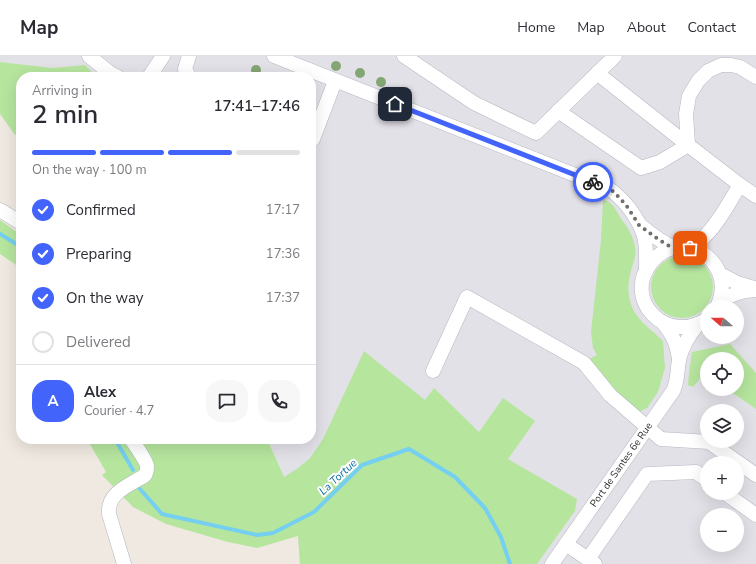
<!DOCTYPE html>
<meta charset="utf-8">
<style>
:root{--surface:#fff;--page:#f7f7f7;--text:#2b2b33;--muted:#7c7c81;--line:#e1e1e2;--accent:#4264fb}
body{margin:0;font-family:"Nunito Sans",sans-serif;background:var(--page);color:var(--text);height:100vh;display:flex;flex-direction:column;font-size:15px;white-space:nowrap}
*{box-sizing:border-box;margin:0}
p{font-size:13px;color:var(--muted)}
.icon{flex:none;width:22px;height:22px;fill:none;stroke:currentColor;stroke-width:2;stroke-linecap:round;stroke-linejoin:round}
.map{position:relative;flex:1;overflow:hidden}
.panel{position:absolute;left:16px;top:16px;width:300px;height:372px;display:flex;flex-direction:column;background:var(--surface);border-radius:16px;box-shadow:0 4px 16px #0002}
.panel>*{flex:none}
.needle{width:26px;rotate:290deg}
.fabs{position:absolute;left:700px;top:244px;display:grid;gap:8px}
.fabs a{display:grid;place-items:center;width:44px;height:44px;border-radius:50%;background:var(--surface);box-shadow:0 4px 16px #0002;font-size:20px}
.pin{position:absolute;display:grid;place-items:center;width:34px;height:34px;color:#fff;margin:-17px;border-radius:8px;box-shadow:0 2px 6px #0006}
.courier{position:absolute;display:grid;place-items:center;width:40px;height:40px;margin:-20px;border:3px solid #4264fb;border-radius:50%;background:#fff;color:#222;box-shadow:0 1px 5px #0007}
.overview em{font-style:normal;font-weight:600}
.overview div{display:flex;flex-direction:column-reverse}
.overview{display:flex;align-items:center;justify-content:space-between;height:68px;padding:0 16px}
h1{font-size:26px;font-weight:600;line-height:30px}
.bar{display:grid;grid-template-columns:repeat(4,1fr);gap:6px 4px;align-content:center;height:48px;padding:0 16px}
.bar i{height:5px;border-radius:3px;background:var(--line)}
.bar .active{background:var(--accent)}
.bar p{grid-column:span 4}
.line{display:flex;align-items:center;gap:10px;padding:0 16px;border-top:1px solid var(--line)}
.line div{flex:1}
.round{display:grid;place-items:center;flex:none;width:42px;height:42px;border-radius:16px;background:var(--page)}
ol{padding:0 16px;list-style:none}
li{display:flex;align-items:center;gap:12px;height:44px}
li p{margin-inline-start:auto}
li .icon{padding:4px;border-radius:50%;background:var(--accent);color:#fff;stroke-width:4}
li:last-child{color:var(--muted)}
li i{width:22px;height:22px;border:2px solid var(--line);border-radius:50%}
header{display:flex;align-items:center;gap:24px;box-sizing:border-box;height:56px;padding:0 20px;background:var(--surface);border-bottom:1px solid var(--line)}
header strong{font-size:19px}
nav{display:flex;gap:22px;margin-inline-start:auto;font-size:14px}
.map>svg:first-child{display:block}
</style>
<header>
<strong>Map</strong>
<nav><a>Home</a><a>Map</a><a>About</a><a>Contact</a></nav>
</header>
<div class="map">
<svg width="756" height="508" viewBox="0 0 756 508">
<rect width="100%" height="100%" fill="#efe9e1"/>
<path fill="#e3e1e8" fill-rule="evenodd" d="M0,0H756V508H300L298,480L281,414L267,383H311V21H97L85,9L53,12L0,6ZM707,251H737V281H707ZM707,303H737V333H707ZM707,355H737V385H707ZM707,407H737V437H707ZM707,459H737V489H707Z"/>
<path fill="#b6e59e" d="M0,6L53,12L85,9L97,21H21V78L15,79L0,58Z
M603,144C604,144 609,146 609,146C614,149 617,156 620,161C627,170 633,179 635,191C637,199 633,207 631,215C628,226 627,237 631,248C636,264 652,274 663,285L665,312L658,336L647,352L639,356L615,336L589,303L597,299L593,292L591,276L601,184Z
M0,164L21,179V216L15,208L0,198Z
M651 231a31 31 0 1 1 62 0a31 31 0 1 1-62 0Z
M730,288L756,317V353L727,333H737V303H707V320L704,318L693,331L688,329L689,317L692,296Z
M364,295L425,344L434,332L479,376L503,342L535,365L508,403L577,443L575,455L537,508H300L298,480L257,492L228,486L166,468L133,451L102,419L106,416L87,383H267L281,414L284,421L298,412L310,402L323,383Z"/>
<g fill="none" stroke-linecap="round" stroke-linejoin="round">
<path stroke="#75cff0" stroke-width="4" d="M0,178L21,191
M115,383L133,414
M140,433L162,458L257,479L273,477L314,456L362,409L409,393L455,421L485,452L501,481L510,508"/>
<g stroke="#b4b7c1" stroke-width="15">
<g id="minor">
<path d="M89,0L110,17L118,21"/>
<path d="M274,0L608,132C624,143 638,161 644,180C647,192 646,204 646,215"/>
<path d="M404,0L474,47L536,77L615,0"/>
<path d="M597,17L688,89L686,58L689,40L698,25L708,15L721,9H731L740,11L756,21"/>
<path d="M149,21L163,0"/>
<path d="M189,21L185,13L189,0"/>
<path d="M558,55L641,112L660,106L688,89L740,129L756,140"/>
<path d="M311,85L313,83L335,25"/>
<path d="M0,154L21,167"/>
<path d="M640,169C651,178 662,187 675,192"/>
<path d="M685,192C691,188 698,186 704,181C719,167 729,146 740,129"/>
<path d="M720,218L737,227L754,232"/>
<path d="M720,246C732,238 741,235 756,234"/>
<path d="M707,263C666,290 622,243 651,207C680,169 739,205 717,251"/>
<path d="M663,267C673,279 677,288 679,304"/>
<path d="M433,315L467,241L584,307L610,339L661,383L709,386L756,419"/>
<path d="M725,437L756,459"/>
<path d="M566,488L595,508"/>
<path d="M588,503L647,418L696,416L707,424"/>
<path d="M124,508L109,458C107,440 123,432 137,424C139,423 143,421 145,419C147,417 147,413 147,410C146,404 135,389 131,383"/>
<path id="s1" d="M552,508L673,335C678,325 677,315 679,304C682,290 689,279 698,268"/>
</g>
</g>
<use href="#minor" stroke="#fff" stroke-width="14"/>
</g>
<g fill="#84a574">
<circle cx="336" cy="10" r="5"/>
<circle cx="256" cy="14" r="5"/>
<circle cx="360" cy="17" r="5"/>
<circle cx="381" cy="26" r="5"/>
</g>
<g fill="none" stroke-linecap="round" stroke-linejoin="round">
<path stroke="#726f6d" stroke-width="4" stroke-dasharray="0 7.2" d="M593,126L608,132L614,136L626,149L639,169L655,181L667,189L675,192H690"/>
<path stroke="#4264fb" stroke-width="5" d="M395,48L593,126"/>
</g>
<g text-anchor="middle" dominant-baseline="central" stroke-width="4" stroke-linejoin="round" paint-order="stroke">
<g font-size="10" fill="#2e2e2e" stroke="#fff">
<text stroke="none"><textPath href="#s1" startOffset="121">Port de Santes 6e Rue</textPath></text>
</g>
<g font-size="11" font-style="italic" fill="#0d6fa3" stroke="#fff">
<text transform="translate(338 421) rotate(-43)">La Tortue</text>
</g>
</g>
</svg>
<div class="fabs">
<a><svg class="needle" viewBox="-14 -14 28 28"><path d="M0-13l5 13h-10z" fill="#e53935"/><path d="M0 13l5-13h-10z" fill="#7c7c81"/></svg></a>
<a><svg class="icon" aria-label="locate" viewBox="0 0 24 24"><circle cx="12" cy="12" r="6"/><path d="M12 2v4M12 18v4M2 12h4M18 12h4"/></svg></a>
<a><svg class="icon" aria-label="layers" viewBox="0 0 24 24"><path d="M12 4l9 5-9 5-9-5zM3 14l9 5 9-5"/></svg></a>
<a>+</a>
<a>−</a>
</div>
<div class="pin" style="left:690px;top:192px;background:#ea580c"><svg class="icon" aria-label="bag" viewBox="0 0 24 24"><path d="M5 8h14l-1 12H6zM9 8a3 3 0 0 1 6 0"/></svg></div>
<div class="pin" style="left:395px;top:48px;background:#1f2937"><svg class="icon" aria-label="home" viewBox="0 0 24 24"><path d="M3 11l9-7 9 7M6 9v11h12V9"/></svg></div>
<div class="courier" style="left:593px;top:126px"><svg class="icon" aria-label="bike" viewBox="0 0 24 24"><circle cx="6" cy="16" r="4"/><circle cx="18" cy="16" r="4"/><path d="M6 16l4-8h5l3 8M10 8l3 8H6M13 5h3"/></svg></div>
<section class="panel">
<div class="overview"><div><h1>2 min</h1><p>Arriving in</p></div><em>17:41–17:46</em></div>
<div class="bar"><i class="active"></i><i class="active"></i><i class="active"></i><i></i><p>On the way · 100 m</p></div>
<ol>
<li><svg class="icon" aria-label="check" viewBox="0 0 24 24"><path d="M5 12l5 5 9-10"/></svg>Confirmed<p>17:17</p></li>
<li><svg class="icon" aria-label="check" viewBox="0 0 24 24"><path d="M5 12l5 5 9-10"/></svg>Preparing<p>17:36</p></li>
<li><svg class="icon" aria-label="check" viewBox="0 0 24 24"><path d="M5 12l5 5 9-10"/></svg>On the way<p>17:37</p></li>
<li><i></i>Delivered</li>
</ol>
<div class="line" style="height:72px"><b class="round" style="background:var(--accent);color:#fff">A</b><div><b>Alex</b><p>Courier · 4.7</p></div><a class="round"><svg class="icon" aria-label="chat" viewBox="0 0 24 24"><path d="M4 5h16v11H9l-5 4z"/></svg></a><a class="round"><svg class="icon" aria-label="phone" viewBox="0 0 24 24"><path d="M5 4h4l2 5-3 2q2 4 5 5l2-3 5 2v4C11 20 4 13 5 4z"/></svg></a></div>
</section>
</div>
